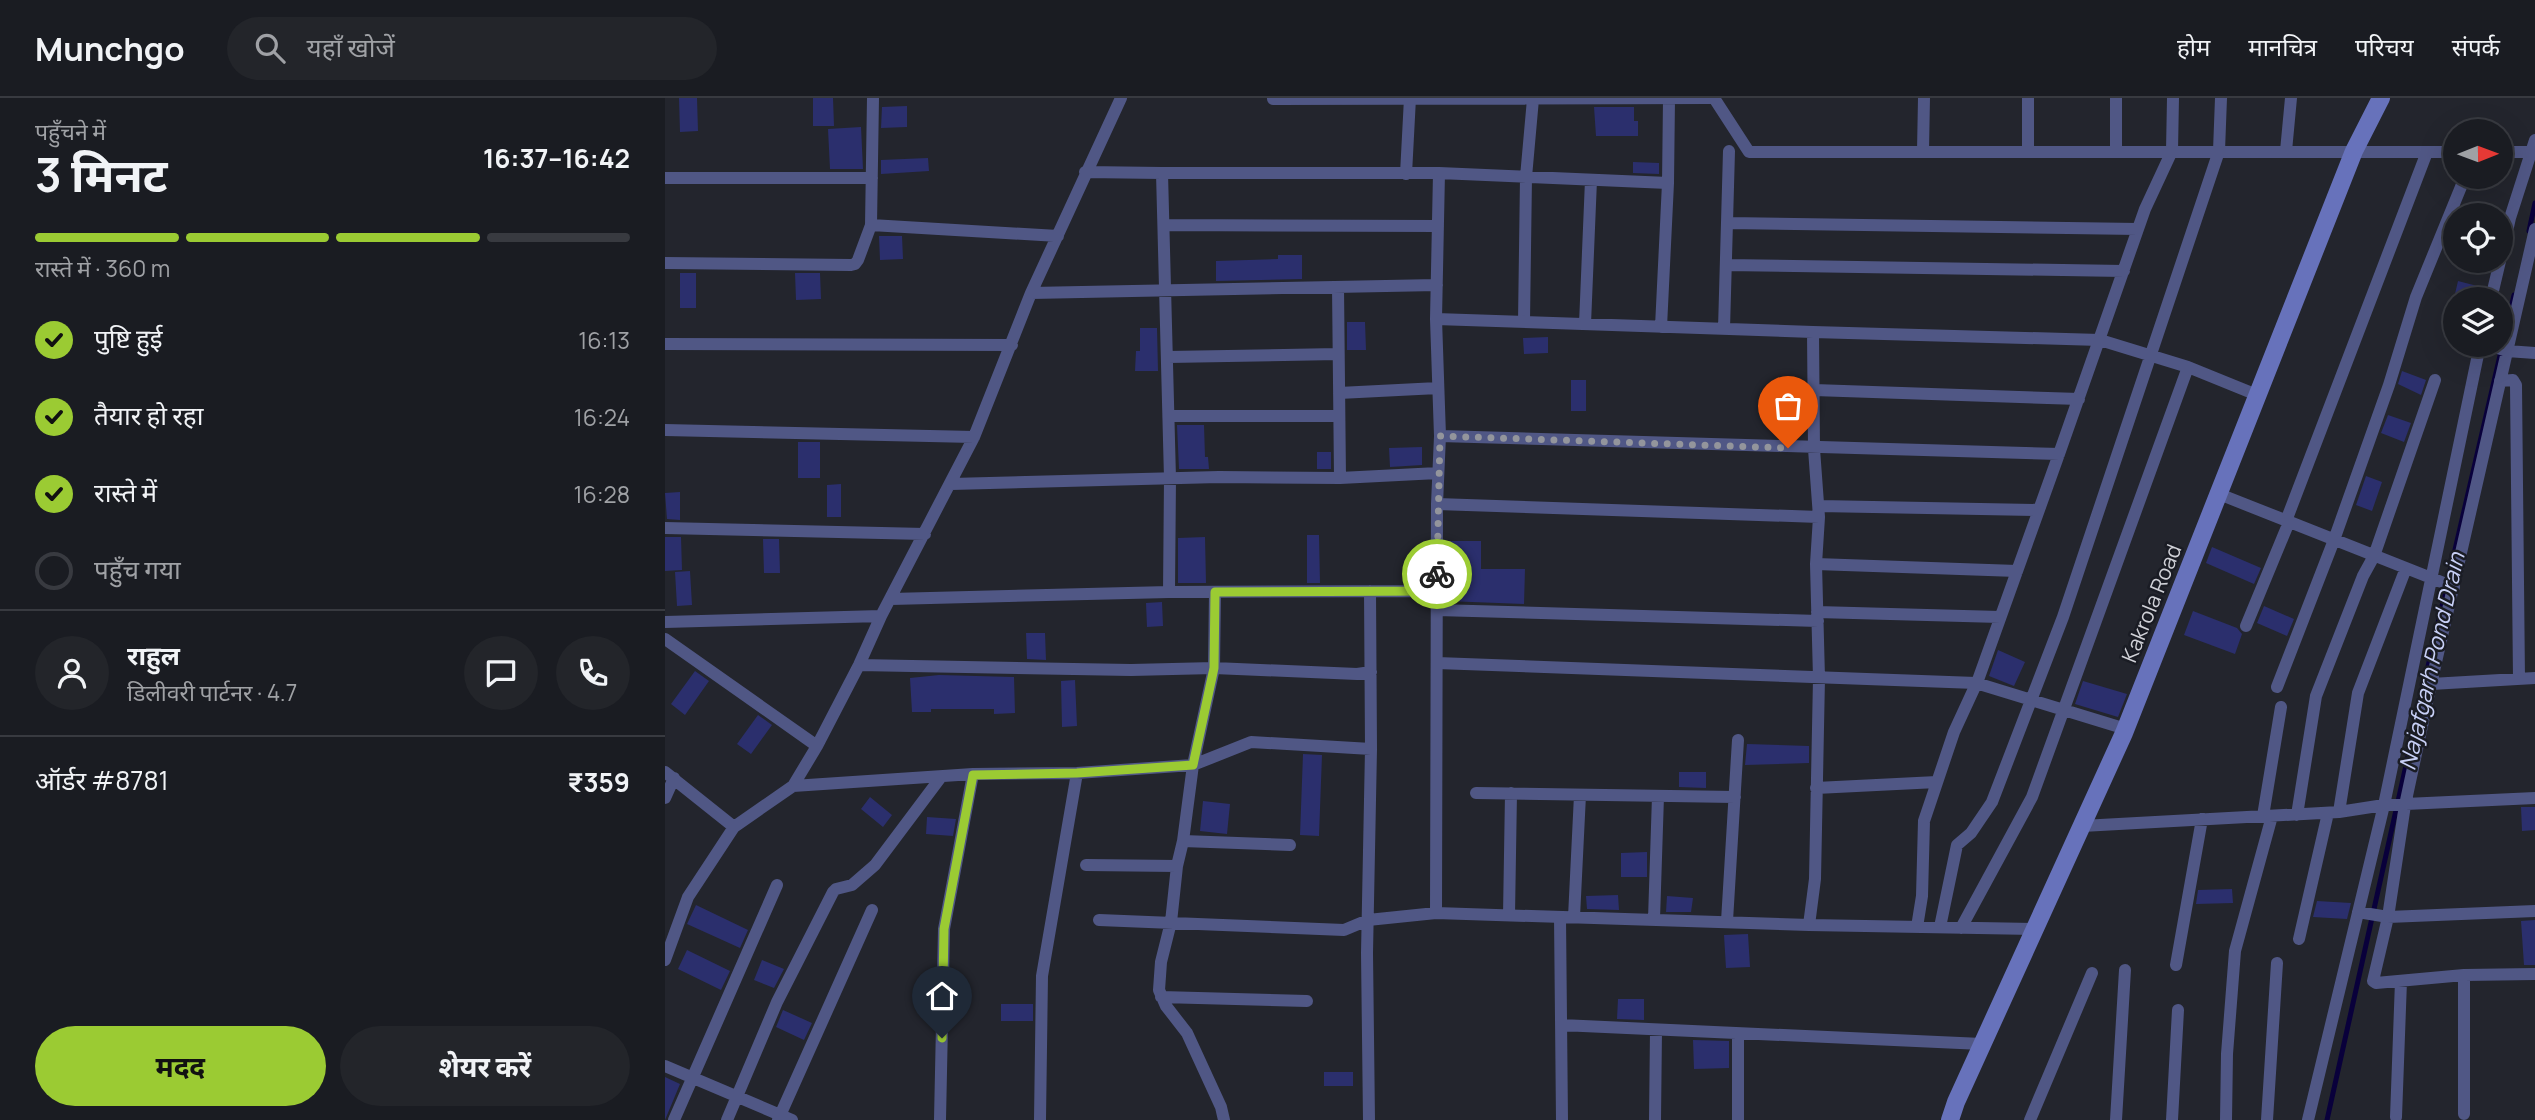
<!DOCTYPE html>
<html lang="hi">
<meta charset="utf-8">
<style>
:root{--surface:#1a1c22;--page:#23252a;--text:#f1f3f6;--muted:#9fa1a5;--line:#383a40;--accent:#9bcb33}
body{margin:0;font-family:Manrope,"Noto Sans Devanagari",sans-serif;background:var(--page);color:var(--text);height:100vh;display:flex;flex-direction:column;font-size:26px;white-space:nowrap}
*{box-sizing:border-box;margin:0}
p{font-size:23px;color:var(--muted)}
.icon{flex:none;width:38px;height:38px;fill:none;stroke:currentColor;stroke-width:2;stroke-linecap:round;stroke-linejoin:round}
.map{position:relative;flex:1;overflow:hidden}
.sheet{display:flex;flex-direction:column;background:var(--surface);width:665px}
.sheet>*{flex:none}
.needle{width:46px;rotate:89deg}
.tools{position:absolute;left:1778px;top:21px;display:grid;gap:14px}
.tools a{display:grid;place-items:center;width:70px;height:70px;border-radius:50%;background:var(--surface);box-shadow:0 7px 28px #0002,0 0 0 2px var(--line);font-size:35px}
.pin{position:absolute;display:grid;place-items:center;width:60px;height:60px;color:#fff;margin:-72px -30px;border-radius:50% 50% 50% 0;rotate:-45deg;box-shadow:0 0 7px #0007}
.pin .icon{rotate:45deg}
.courier{position:absolute;display:grid;place-items:center;width:70px;height:70px;margin:-35px;border:5px solid #9bcb33;border-radius:50%;background:#fff;color:#222;box-shadow:0 2px 9px #0007}
.head em{font-style:normal;font-weight:700}
.head div{display:flex;flex-direction:column-reverse}
.head{display:flex;align-items:center;justify-content:space-between;height:119px;padding:0 35px}
h1{font-size:46px;font-weight:700;line-height:52px}
.bar{display:grid;grid-template-columns:repeat(4,1fr);gap:10px 7px;align-content:center;height:84px;padding:0 35px}
.bar i{height:9px;border-radius:5px;background:var(--line)}
.bar .active{background:var(--accent)}
.bar p{grid-column:span 4}
.line{display:flex;align-items:center;gap:18px;padding:0 35px;border-top:2px solid var(--line)}
.line div{flex:1}
.round{display:grid;place-items:center;flex:none;width:74px;height:74px;border-radius:37px;background:var(--page)}
ol{padding:0 35px;list-style:none}
li{display:flex;align-items:center;gap:21px;height:77px}
li p{margin-inline-start:auto}
li .icon{padding:7px;border-radius:50%;background:var(--accent);color:#111;stroke-width:4}
li:last-child{color:var(--muted)}
li i{width:38px;height:38px;border:4px solid var(--line);border-radius:50%}
.cta{display:flex;gap:14px;margin-top:auto;padding:14px 35px}
.cta a{flex:1;height:80px;border-radius:42px;background:var(--accent);color:#111;font-size:28px;font-weight:700;line-height:80px;text-align:center}
.cta a+a{background:var(--page);color:var(--text)}
header{display:flex;align-items:center;gap:42px;box-sizing:border-box;height:98px;padding:0 35px;background:var(--surface);border-bottom:2px solid var(--line)}
header strong{font-size:33px}
nav{display:flex;gap:38px;margin-inline-start:auto;font-size:24px}
.search{width:490px;height:63px;background:var(--page);display:flex;align-items:center;gap:18px;box-sizing:border-box;padding:0 24px;border-radius:38px;color:var(--muted);font-size:26px}
main{display:flex;flex:1;min-height:0}
.map>svg:first-child{display:block}
</style>
<header>
<strong>Munchgo</strong>
<div class="search"><svg class="icon" aria-label="search" viewBox="0 0 24 24"><circle cx="10" cy="10" r="6"/><path d="M15 15l6 6"/></svg>यहाँ खोजें</div>
<nav><a>होम</a><a>मानचित्र</a><a>परिचय</a><a>संपर्क</a></nav>
</header>
<main>
<section class="sheet">
<div class="head"><div><h1>3 मिनट</h1><p>पहुँचने में</p></div><em>16:37–16:42</em></div>
<div class="bar"><i class="active"></i><i class="active"></i><i class="active"></i><i></i><p>रास्ते में · 360 m</p></div>
<ol>
<li><svg class="icon" aria-label="check" viewBox="0 0 24 24"><path d="M5 12l5 5 9-10"/></svg>पुष्टि हुई<p>16:13</p></li>
<li><svg class="icon" aria-label="check" viewBox="0 0 24 24"><path d="M5 12l5 5 9-10"/></svg>तैयार हो रहा<p>16:24</p></li>
<li><svg class="icon" aria-label="check" viewBox="0 0 24 24"><path d="M5 12l5 5 9-10"/></svg>रास्ते में<p>16:28</p></li>
<li><i></i>पहुँच गया</li>
</ol>
<div class="line" style="height:126px"><a class="round"><svg class="icon" aria-label="person" viewBox="0 0 24 24"><circle cx="12" cy="8" r="4"/><path d="M4 21q1-7 8-7t8 7"/></svg></a><div><b>राहुल</b><p>डिलीवरी पार्टनर · 4.7</p></div><a class="round"><svg class="icon" aria-label="chat" viewBox="0 0 24 24"><path d="M4 5h16v11H9l-5 4z"/></svg></a><a class="round"><svg class="icon" aria-label="phone" viewBox="0 0 24 24"><path d="M5 4h4l2 5-3 2q2 4 5 5l2-3 5 2v4C11 20 4 13 5 4z"/></svg></a></div>
<div class="line" style="height:91px"><div>ऑर्डर #8781</div><b>₹359</b></div>
<div class="cta"><a>मदद</a><a>शेयर करें</a></div>
</section>
<div class="map">
<svg width="1870" height="1022" viewBox="0 0 1870 1022">
<rect width="100%" height="100%" fill="#23252d"/>
<g fill="none" stroke-linecap="round" stroke-linejoin="round">
<path stroke="#09003b" stroke-width="5" d="M1864,133L1870,105
M1662,1022L1764,564L1849,197"/>
</g>
<path fill="#2b2f6d" d="M14,0H32L33,33L15,34Z
M148,0H168L169,28H148Z
M242,8V29L216,30L217,9Z
M929,9H969V23H973V38H931Z
M196,29L198,71H165L163,31Z
M263,60L264,73L216,76V62Z
M968,64L994,65V76L968,75Z
M214,138H237L238,161L215,162Z
M613,157H637V181L551,183V163L613,161Z
M15,175H31V210H15Z
M130,175H155L156,201L131,202Z
M1793,183L1820,190L1817,201L1790,196Z
M682,224H700L701,252H682Z
M475,230H492L493,273H470L471,253H475Z
M883,239V255L859,256L858,240Z
M1737,273L1761,282L1756,297L1733,286Z
M906,282H921V313H906Z
M1723,317L1746,325L1739,344L1716,335Z
M512,327H539L540,359H543L544,371H514Z
M133,344H155V380H133Z
M757,349V367L725,369L724,350Z
M652,354H666V371H652Z
M1701,378L1717,384L1707,413L1691,407Z
M176,386V419H162V387Z
M15,394V422L2,421L0,395Z
M642,437H654L655,485H642Z
M0,439H16L17,472L0,473Z
M540,439L541,485H513V440Z
M98,441H114L115,475H99Z
M781,443H816V471H860L859,506L781,503Z
M1547,449L1596,470L1589,486L1541,465Z
M25,473L27,507L12,508L10,474Z
M497,504L498,528L482,529L481,505Z
M1599,508L1629,521L1622,538L1592,525Z
M1528,513L1572,530L1577,536L1570,556L1519,537Z
M361,535H380L381,562L362,561Z
M1333,552L1360,564L1349,588L1324,578Z
M30,573L44,583L20,617L6,606Z
M274,577L349,579L350,615L329,616V611H266V614H247L245,580Z
M410,582L412,628L397,629L396,583Z
M1418,583L1462,596L1453,619L1410,606Z
M93,617L107,627L86,656L72,646Z
M1082,646L1144,648V665L1080,667Z
M638,656L657,657L654,738L635,737Z
M1014,674H1041V690L1014,689Z
M205,699L227,717L218,729L196,711Z
M538,703L565,706L562,736L535,733Z
M1856,709H1870V732L1857,733Z
M262,719L291,721L288,738L261,736Z
M982,754V779H956V755Z
M1567,791L1568,805L1531,806L1533,792Z
M953,797L954,812L922,811L921,798Z
M1002,798L1028,800L1026,814H1001Z
M1652,803L1686,805L1682,821L1648,819Z
M31,807L83,832L75,850L22,826Z
M1870,822V867H1859L1856,823Z
M1083,836L1085,869L1061,870L1059,837Z
M22,852L65,873L56,892L13,871Z
M97,862L119,871L109,890L89,882Z
M953,901H979V922L952,921Z
M336,906H368V923H336Z
M118,912L147,925L139,942L111,929Z
M1028,942L1064,943V970L1029,971Z
M659,974H688V988H659Z
M0,979L15,986L0,1022Z"/>
<g fill="none" stroke-linecap="round" stroke-linejoin="round">
<path stroke="#505785" stroke-width="12" d="M208,0L206,127L393,138
M1049,0L1084,54H1790
M608,1L1044,0
M1258,53L1259,0
M1363,53V0
M1451,53V0
M1621,53L1626,0
M1836,54H1870
M420,74L497,75
M774,75L1003,85L1004,1
M741,76L745,0
M0,80H207
M1062,125L1473,131
M500,127L773,128
M1870,131L1766,586L1870,580
M1836,160L1845,120L1870,42
M0,165L186,167L190,166L193,162L206,127
M1061,167L1459,173
M673,189L675,380
M366,195L772,187
M1826,201L1835,163
M771,221L1148,234L1435,242L1523,269L1367,699L1296,830
M859,224L861,79L868,1
M920,226L926,82
M996,229L1003,85
M1059,231L1064,53
M0,246L347,247
M1824,247L1842,253L1870,255
M503,259L673,256
M1523,269L1592,297
M1835,283L1848,282L1851,287L1854,581
M1149,292L1414,301
M674,295L773,290
M504,318H674
M0,332L309,339
M775,338L1394,356
M286,386L554,379L675,380L773,375
M1554,396L1789,489
M772,406L1154,419
M1154,408L1374,412
M1621,423L1762,54
M0,430L260,436
M1151,466L1352,473
M705,493L706,651
M550,494L549,570L528,667L518,743L512,768L506,824L496,864L494,892L501,908L522,935L556,1009L559,1022
M226,501L504,494L772,493
M772,512L1153,523
M1152,514L1335,519
M0,524L216,518
M1581,528L1624,424
M0,541L152,648
M772,565L1311,585L1461,631
M194,567L466,572L549,570L692,576L706,574
M1766,586L1740,707L1723,819L1708,883L1711,885L1799,877L1870,876
M1612,589L1669,442L1724,287L1751,199L1800,79
M0,674L69,729L23,799L0,862
M128,688L308,676L412,675L528,667L586,644L706,651L702,855L704,1022
M1151,690L1272,684
M811,695L1070,699
M0,700L9,680
M1674,714L1693,595L1741,470
M1632,717L1651,598L1698,478L1709,458L1770,282
M1598,718L1616,609
M1417,728L1674,714L1719,707L1870,700
M69,729L128,688L152,648L194,567L216,518L309,339L366,195L456,0
M518,743L625,747
M421,767L512,768
M1693,814L1723,819L1870,813
M771,815L1144,827L1370,831
M844,817L846,695
M895,819L897,1022
M909,819L915,697
M989,821L993,698
M434,822L679,832L703,822L771,815L772,406L775,338L771,221L774,75H497L505,380L504,494
M1062,823L1073,642
M1144,827L1150,781L1154,580L1151,466L1154,419L1149,351L1148,234
M1252,829L1257,798L1259,723L1289,634L1313,582L1394,356L1480,111L1507,53L1508,0
M1275,829L1292,747L1306,735L1327,704L1398,519L1554,53L1556,0
M1634,841L1663,715
M1511,867L1537,721
M496,899L642,903
M896,927L1317,946
M1073,936V1022
M0,968L127,1022
M1799,1016V877
M1731,1019L1736,883
M9,1022L112,787
M62,1022L112,904L168,794L171,791L187,787L210,767L276,679
M113,1022L207,812
M275,1022L279,831L308,676
M375,1022L377,878L412,675
M990,1022L991,932
M1365,1022L1427,875
M1451,1022L1460,872
M1507,1022L1513,912
M1561,1022L1562,956L1570,853L1607,718
M1602,1022L1612,865
M1643,1022L1719,707L1815,247"/>
<path stroke="#6772bb" stroke-width="18" d="M1285,1022L1291,1004L1459,635L1689,53L1716,0"/>
</g>
<g fill="none" stroke-linecap="round" stroke-linejoin="round">
<path stroke="#93959c" stroke-width="7" stroke-dasharray="0 12.6" d="M772,476L775,338L1123,350"/>
<path stroke="#9bcb33" stroke-width="9" d="M277,940L279,831L308,677L412,675L528,667L549,570L550,494L772,493V476"/>
</g>
<g text-anchor="middle" dominant-baseline="central" stroke-width="5" stroke-linejoin="round" paint-order="stroke">
<g font-size="21" fill="#d0d1d7" stroke="#1a1c24">
<text transform="translate(1486 505) rotate(-68)">Kakrola Road</text>
</g>
<g font-size="23" font-style="italic" fill="#c8d0f6" stroke="#1a1c24">
<text transform="translate(1766 563) rotate(-77)">Najafgarh Pond Drain</text>
</g>
</g>
</svg>
<div class="tools">
<a><svg class="needle" viewBox="-14 -14 28 28"><path d="M0-13l5 13h-10z" fill="#e53935"/><path d="M0 13l5-13h-10z" fill="#9fa1a5"/></svg></a>
<a><svg class="icon" aria-label="locate" viewBox="0 0 24 24"><circle cx="12" cy="12" r="6"/><path d="M12 2v4M12 18v4M2 12h4M18 12h4"/></svg></a>
<a><svg class="icon" aria-label="layers" viewBox="0 0 24 24"><path d="M12 4l9 5-9 5-9-5zM3 14l9 5 9-5"/></svg></a>
</div>
<div class="pin" style="left:1123px;top:350px;background:#ea580c"><svg class="icon" aria-label="bag" viewBox="0 0 24 24"><path d="M5 8h14l-1 12H6zM9 8a3 3 0 0 1 6 0"/></svg></div>
<div class="pin" style="left:277px;top:940px;background:#1f2937"><svg class="icon" aria-label="home" viewBox="0 0 24 24"><path d="M3 11l9-7 9 7M6 9v11h12V9"/></svg></div>
<div class="courier" style="left:772px;top:476px"><svg class="icon" aria-label="bike" viewBox="0 0 24 24"><circle cx="6" cy="16" r="4"/><circle cx="18" cy="16" r="4"/><path d="M6 16l4-8h5l3 8M10 8l3 8H6M13 5h3"/></svg></div>
</div>
</main>
